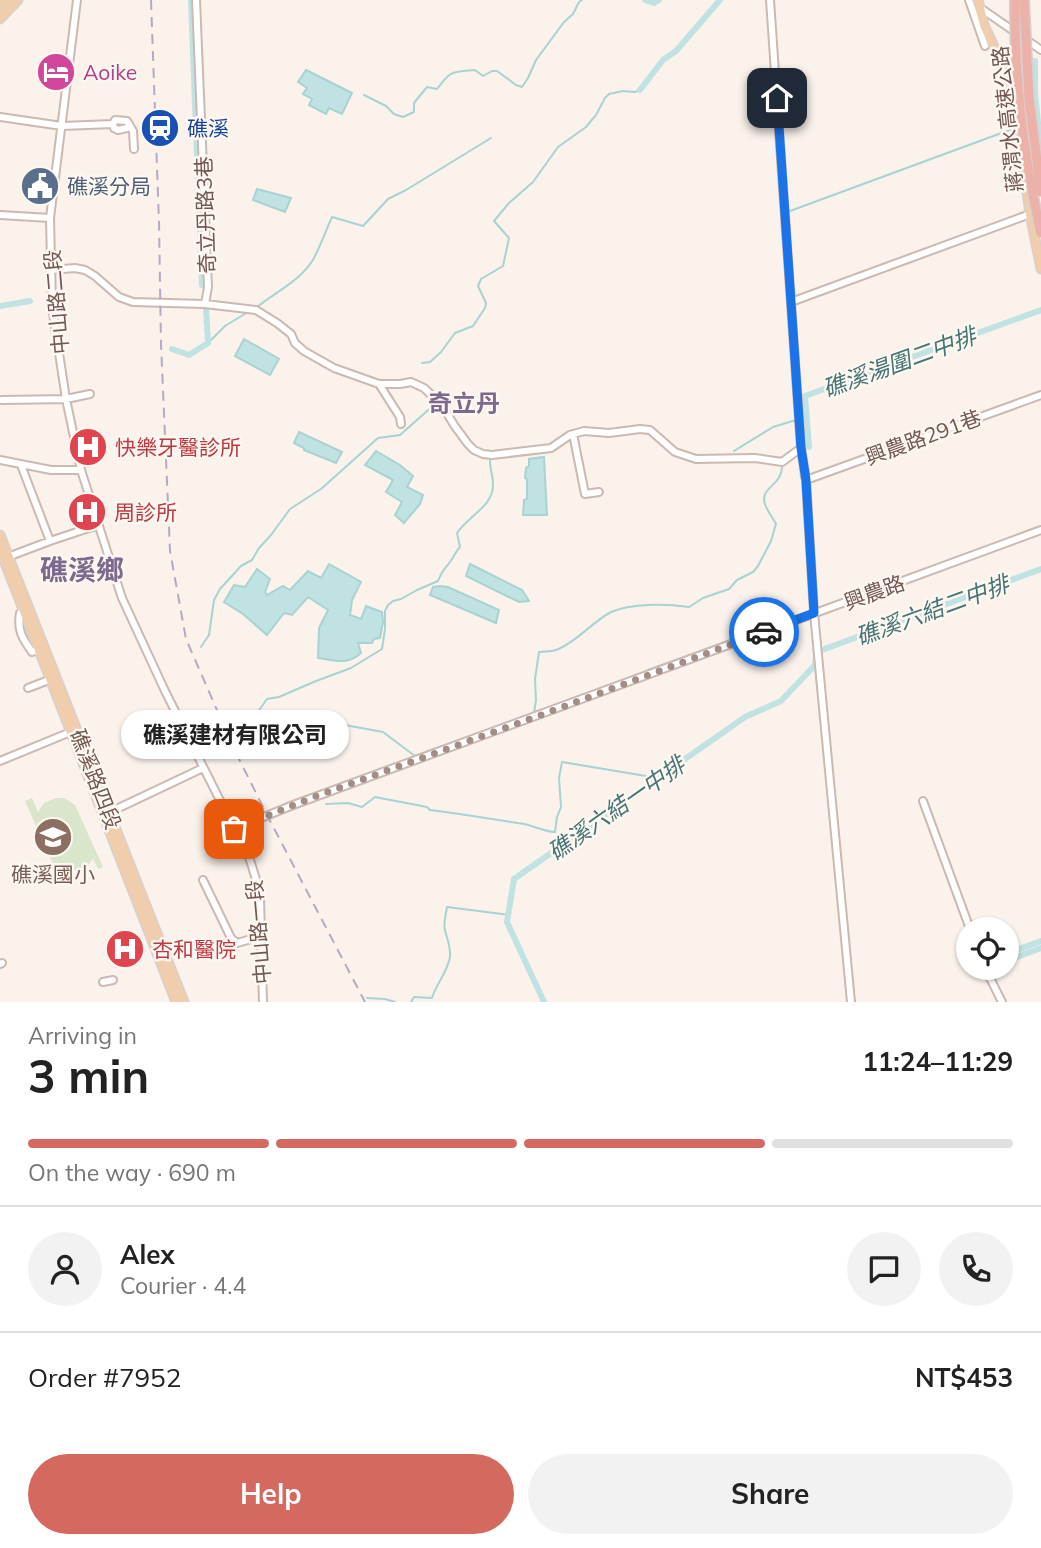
<!DOCTYPE html>
<meta charset="utf-8">
<style>
:root{--surface:#fff;--page:#f2f2f2;--text:#222;--muted:#767676;--line:#e0e0e0;--accent:#d46960}
body{margin:0;font-family:Mulish,"Noto Sans TC",sans-serif;background:var(--page);color:var(--text);height:100vh;display:flex;flex-direction:column;font-size:26px;white-space:nowrap}
*{box-sizing:border-box;margin:0}
p{font-size:23px;color:var(--muted)}
.icon{flex:none;width:38px;height:38px;fill:none;stroke:currentColor;stroke-width:2;stroke-linecap:round;stroke-linejoin:round}
.map{position:relative;height:1002px;overflow:hidden}
.drawer{display:flex;flex-direction:column;background:var(--surface);flex:1}
.drawer>*{flex:none}
.tools{position:absolute;left:956px;top:917px;display:grid;gap:14px}
.tools a{display:grid;place-items:center;width:63px;height:63px;border-radius:50%;background:var(--surface);box-shadow:0 2px 5px #0004;font-size:35px}
.pin{position:absolute;display:grid;place-items:center;width:60px;height:60px;color:#fff;margin:-30px;border-radius:14px;box-shadow:0 4px 10px #0006}
.courier{position:absolute;display:grid;place-items:center;width:70px;height:70px;margin:-35px;border:5px solid #1a73e8;border-radius:50%;background:#fff;color:#222;box-shadow:0 2px 9px #0007}
.bubble{position:absolute;height:49px;border-radius:24px;background:var(--surface);box-shadow:0 2px 5px #0004;font-size:23px;font-weight:700;line-height:49px;text-align:center}
.overview em{font-style:normal;font-weight:700}
.overview div{display:flex;flex-direction:column-reverse}
.overview{display:flex;align-items:center;justify-content:space-between;height:119px;padding:0 28px}
h1{font-size:46px;font-weight:700;line-height:52px}
.bar{display:grid;grid-template-columns:repeat(4,1fr);gap:10px 7px;align-content:center;height:84px;padding:0 28px}
.bar i{height:9px;border-radius:5px;background:var(--line)}
.bar .on{background:var(--accent)}
.bar p{grid-column:span 4}
.line{display:flex;align-items:center;gap:18px;padding:0 28px;border-top:2px solid var(--line)}
.line div{flex:1}
.round{display:grid;place-items:center;flex:none;width:74px;height:74px;border-radius:37px;background:var(--page)}
.primary-button{display:flex;gap:14px;margin-top:auto;padding:14px 28px}
.primary-button a{flex:1;height:80px;border-radius:42px;background:var(--accent);color:#fff;font-size:28px;font-weight:700;line-height:80px;text-align:center}
.primary-button a+a{background:var(--page);color:var(--text)}
.map>svg:first-child{display:block}
</style>
<div class="map">
<svg width="1041" height="1002" viewBox="0 0 1041 1002">
<rect width="100%" height="100%" fill="#faf2eb"/>
<path fill="#dae6cb" d="M32,798L38,812L44,803L56,798H64L75,805L103,867L98,869L93,858C87,870 78,871 65,870L70,882L62,885L25,801Z"/>
<path fill="#c1e2e2" stroke="#a9d2d2" stroke-width="2" d="M306,70L352,93L342,114L329,108L326,114L309,105L312,99L303,94L307,88L298,82Z
M257,189L291,198L285,212L253,200Z
M244,339L279,359L270,375L235,356Z
M299,432L342,452L336,463L304,450V448L294,443Z
M376,451L400,465L413,476L407,487L423,495L420,504L404,523L395,515L402,502L386,492L393,480L365,465Z
M544,457L547,515H523L524,500L527,499V479L525,478L526,468L529,466V459Z
M329,564L361,582L352,600L350,615L361,619L366,606L382,612L383,622L380,638L374,639L372,643H358L361,653C347,666 335,660 318,658L319,628L328,610L308,597L292,615L284,613L267,635L243,614L224,602L234,585L245,587L257,569L270,579L265,592L267,595L283,586L290,590L308,571L321,578Z
M470,564L522,590L529,601L519,602L466,576Z
M440,586L448,587L499,610L496,623L430,595L433,587Z"/>
<g fill="none" stroke-linecap="round" stroke-linejoin="round">
<path stroke="#a9d2d2" stroke-width="2" d="M364,95L386,106L394,114L403,117L414,112V103L427,87L437,89C451,70 452,72 475,70L483,76L492,71H497L516,85L522,87L528,78L536,60L564,22L573,14L579,2L582,0
M790,211L1015,128
M256,308C275,292 301,281 314,258C321,245 326,230 332,217L363,226L388,199L406,190L491,138
M208,343L225,326L248,312
M422,363L430,362L441,352L455,333L473,326L485,308L486,303L478,286L481,279L503,266L509,238L494,221L509,203L533,182L558,147L586,127L596,115L605,98L609,94L623,91L635,92L640,90
M734,451L773,427L796,420
M800,463L801,478
M201,647L209,635L214,600L220,589L241,566L252,560L259,548L271,535L290,509L321,489L378,438L400,435L435,404
M815,665L824,750
M648,670L759,630
M535,712L573,699
M228,714L257,713L267,699L279,697L316,681L351,668L382,649L385,629V611L388,605L393,601L401,599L417,590L438,581C442,570 444,570 450,562C454,557 455,552 460,547L457,533C468,516 494,506 493,484C493,476 490,469 490,461
M314,740L323,721L383,732L415,756L534,713L536,700L535,679L539,652C544,651 551,652 556,650C577,642 592,622 611,612C631,603 667,604 689,607L703,598L729,589L737,580L753,572L758,566L771,541L776,524C773,518 767,511 765,504C759,487 783,486 782,465
M326,804L348,803L362,807L375,797L427,807L430,810C461,814 493,819 524,824C535,826 544,832 555,832L557,817L561,807L559,778L562,762L658,778
M845,972L848,1002
M367,998L385,999L395,1002
M411,1002L414,997L432,998C436,984 447,973 450,957C451,947 447,939 445,930C443,923 446,914 447,907L510,915"/>
<path stroke="#c1e2e2" stroke-width="6" d="M191,0L202,285
M645,0L654,3L659,0
M1035,61V93L1041,151
M640,90L663,60L676,51L720,0
M0,306L30,301
M172,349L189,355L208,343L206,308
M809,447L805,396L1041,310
M822,650L1041,569
M1006,954L1041,941
M1006,961L1041,948
M544,1002L507,922L514,879L745,717L781,701L815,665L816,657"/>
<g stroke="#cbb9b2" stroke-width="10">
<path id="minor" d="M77,0L50,218L52,307L66,399L81,470L122,598L165,691L250,860L259,889L260,899L263,1002
M196,0L208,287L205,304
M770,0L801,448L806,480L814,613L851,1002
M969,0L985,46
M979,7L1041,50
M0,117L62,126L113,124L115,120L127,121L133,131L134,149
M113,124L114,128L118,130L127,128L129,124
M0,215L50,218
M50,270L75,268L85,270L95,276L119,297L133,302L205,304L256,310L277,323L291,334L295,343L304,351L334,368L379,384H400L411,382L424,388L442,405L454,425L468,444L474,450L483,454L492,455L551,448L570,435L584,431L609,433L640,429L650,430L675,452L696,459L755,458L782,462L801,448
M791,302L1041,210
M379,384L400,417L401,424
M2,400L66,399L90,394
M573,434L585,494L599,492
M0,460L51,470H81
M21,465L50,541
M806,480L1041,395
M5,558L50,541L98,525
M27,608L20,613C17,630 22,638 32,652L42,648
M28,688L54,678
M0,761L73,731
M923,801L970,929
M108,813L203,768
M234,829L293,805L1041,530
M203,880L231,938L237,943L262,936
M0,964L2,963
M985,968L1002,1002
M103,982L113,980"/>
</g>
<g stroke="#d8d0ce" stroke-width="11">
<path id="major" d="M978,0L984,25L1006,72L1014,97L1030,214L1041,269
M0,7L7,0
M0,19L18,0
M0,535L184,1002
M0,550L176,1002"/>
</g>
<use href="#minor" stroke="#fff" stroke-width="6"/>
<use href="#major" stroke="#f0cdac" stroke-width="8"/>
<path stroke="#b4aac3" stroke-width="2" stroke-dasharray="10 7" stroke-linecap="butt" d="M151,0L159,223L161,344L170,551L186,639L234,749L267,815L365,1002"/>
<g stroke="#d8d0ce" stroke-width="12" stroke-linecap="butt">
<path id="highway-bridge" d="M1015,0C1014,76 1024,159 1041,233
M1024,0L1029,99L1041,192"/>
</g>
<use href="#highway-bridge" stroke="#ecb2aa" stroke-width="9"/>
</g>
<g fill="none" stroke-linecap="round" stroke-linejoin="round">
<path stroke="#a28e87" stroke-width="7" stroke-dasharray="0 12.6" d="M234,829L314,797L549,712L764,632"/>
<path stroke="#1a73e8" stroke-width="9" d="M764,632L814,613L806,480L801,448L777,98"/>
</g>
<defs>
<g id="hotel-disc" transform="scale(2.0125)"><circle r="9.5" fill="#d1479c" stroke="#fdf7f1"/><path d="M-6-4.5h1.5V1H6V5H4.5V3h-9V5H-6ZM-4 0a1.8 1.8 0 1 1 3.6 0ZM.5 0V-2.5h3Q6-2.5 6 0Z" fill="#fff"/></g>
<g id="station-disc" transform="scale(2.0125)"><circle r="9.5" fill="#1a4fb4" stroke="#fdf7f1"/><path d="M-3-6H3Q5-6 5-4V2Q5 4 3 4L4.5 6H3L1.5 4h-3L-3 6H-4.5L-3 4Q-5 4-5 2V-4Q-5-6-3-6ZM-3.5-4v3h7v-3ZM-3.5 1v1.5H-2V1ZM2 1v1.5H3.5V1Z" fill="#fff"/></g>
<g id="civic-disc" transform="scale(2.0125)"><circle r="9.5" fill="#5c6f8a" stroke="#fdf7f1"/><path d="M-.6-6.5H3V-4.5H.6V-3L4-1V1h2V6H-6V1h2V-1L-.6-3ZM-1.2 2.5V6h2.4V2.5Z" fill="#fff"/></g>
<g id="hospital-disc" transform="scale(2.0125)"><circle r="9.5" fill="#e0444e" stroke="#fdf7f1"/><path d="M-5-5h3v3.5h4V-5h3V5h-3V1.5h-4V5h-3Z" fill="#fff"/></g>
<g id="school-disc" transform="scale(2.0125)"><circle r="9.5" fill="#8d6e63" stroke="#fdf7f1"/><path d="M0-5L7-2L0 1L-7-2ZM-4 1L0 2.5L4 1V4Q0 6-4 4Z" fill="#fff"/></g>
</defs>
<g fill-rule="evenodd">
<use href="#hotel-disc" x="56" y="72"/>
<use href="#station-disc" x="160" y="128"/>
<use href="#civic-disc" x="40" y="186"/>
<use href="#hospital-disc" x="88" y="447"/>
<use href="#hospital-disc" x="87" y="512"/>
<use href="#school-disc" x="53" y="837"/>
<use href="#hospital-disc" x="125" y="949"/>
</g>
<g text-anchor="middle" dominant-baseline="central" stroke-width="5" stroke-linejoin="round" paint-order="stroke">
<g font-size="21" fill="#b23c85" stroke="#fdf7f1" text-anchor="start">
<text x="83" y="72">Aoike</text>
</g>
<g font-size="21" fill="#725851" stroke="#fdf7f1">
<text transform="translate(1007 119) rotate(-96)">蔣渭水高速公路</text>
<text transform="translate(205 215) rotate(-92)">奇立丹路3巷</text>
<text transform="translate(56 302) rotate(-95)">中山路二段</text>
<text transform="translate(923 437) rotate(-20)">興農路291巷</text>
<text transform="translate(874 592) rotate(-20)">興農路</text>
<text transform="translate(96 779) rotate(69)">礁溪路四段</text>
<text transform="translate(258 932) rotate(-95)">中山路一段</text>
</g>
<g font-size="21" fill="#164399" stroke="#fdf7f1" text-anchor="start">
<text x="187" y="128">礁溪</text>
</g>
<g font-size="21" fill="#4e5e75" stroke="#fdf7f1" text-anchor="start">
<text x="67" y="186">礁溪分局</text>
</g>
<g font-size="21" fill="#be3a42" stroke="#fdf7f1" text-anchor="start">
<text x="115" y="447">快樂牙醫診所</text>
<text x="114" y="512">周診所</text>
<text x="152" y="949">杏和醫院</text>
</g>
<g font-size="21" fill="#785e54" stroke="#fdf7f1">
<text x="53" y="874">礁溪國小</text>
</g>
<g font-size="23" font-style="italic" fill="#467475" stroke="#fdf7f1">
<text transform="translate(899 362) rotate(-20)">礁溪湯圍二中排</text>
<text transform="translate(932 610) rotate(-20)">礁溪六結二中排</text>
<text transform="translate(616 808) rotate(-35)">礁溪六結一中排</text>
</g>
<g font-size="24" font-weight="bold" fill="#7c698d" stroke="#fdf7f1">
<text x="464" y="403">奇立丹</text>
</g>
<g font-size="28" font-weight="bold" fill="#7c698d" stroke="#fdf7f1">
<text x="82" y="569">礁溪鄉</text>
</g>
</g>
</svg>
<div class="tools">
<a><svg class="icon" aria-label="locate" viewBox="0 0 24 24"><circle cx="12" cy="12" r="6"/><path d="M12 2v4M12 18v4M2 12h4M18 12h4"/></svg></a>
</div>
<div class="pin" style="left:234px;top:829px;background:#ea580c"><svg class="icon" aria-label="bag" viewBox="0 0 24 24"><path d="M5 8h14l-1 12H6zM9 8a3 3 0 0 1 6 0"/></svg></div>
<div class="pin" style="left:777px;top:98px;background:#1f2937"><svg class="icon" aria-label="home" viewBox="0 0 24 24"><path d="M3 11l9-7 9 7M6 9v11h12V9"/></svg></div>
<div class="courier" style="left:764px;top:632px"><svg class="icon" aria-label="car" viewBox="0 0 24 24"><path d="M5 17H2v-5l4-1 3-4h7l3 4 3 1v5h-3M9 17h6M6 11h13"/><circle cx="7" cy="17" r="2"/><circle cx="17" cy="17" r="2"/></svg></div>
<div class="bubble" style="left:121px;top:710px;width:228px">礁溪建材有限公司</div>
</div>
<section class="drawer">
<div class="overview"><div><h1>3 min</h1><p>Arriving in</p></div><em>11:24–11:29</em></div>
<div class="bar"><i class="on"></i><i class="on"></i><i class="on"></i><i></i><p>On the way · 690 m</p></div>
<div class="line" style="height:126px"><a class="round"><svg class="icon" aria-label="person" viewBox="0 0 24 24"><circle cx="12" cy="8" r="4"/><path d="M4 21q1-7 8-7t8 7"/></svg></a><div><b>Alex</b><p>Courier · 4.4</p></div><a class="round"><svg class="icon" aria-label="chat" viewBox="0 0 24 24"><path d="M4 5h16v11H9l-5 4z"/></svg></a><a class="round"><svg class="icon" aria-label="phone" viewBox="0 0 24 24"><path d="M5 4h4l2 5-3 2q2 4 5 5l2-3 5 2v4C11 20 4 13 5 4z"/></svg></a></div>
<div class="line" style="height:91px"><div>Order #7952</div><b>NT$453</b></div>
<div class="primary-button"><a>Help</a><a>Share</a></div>
</section>
